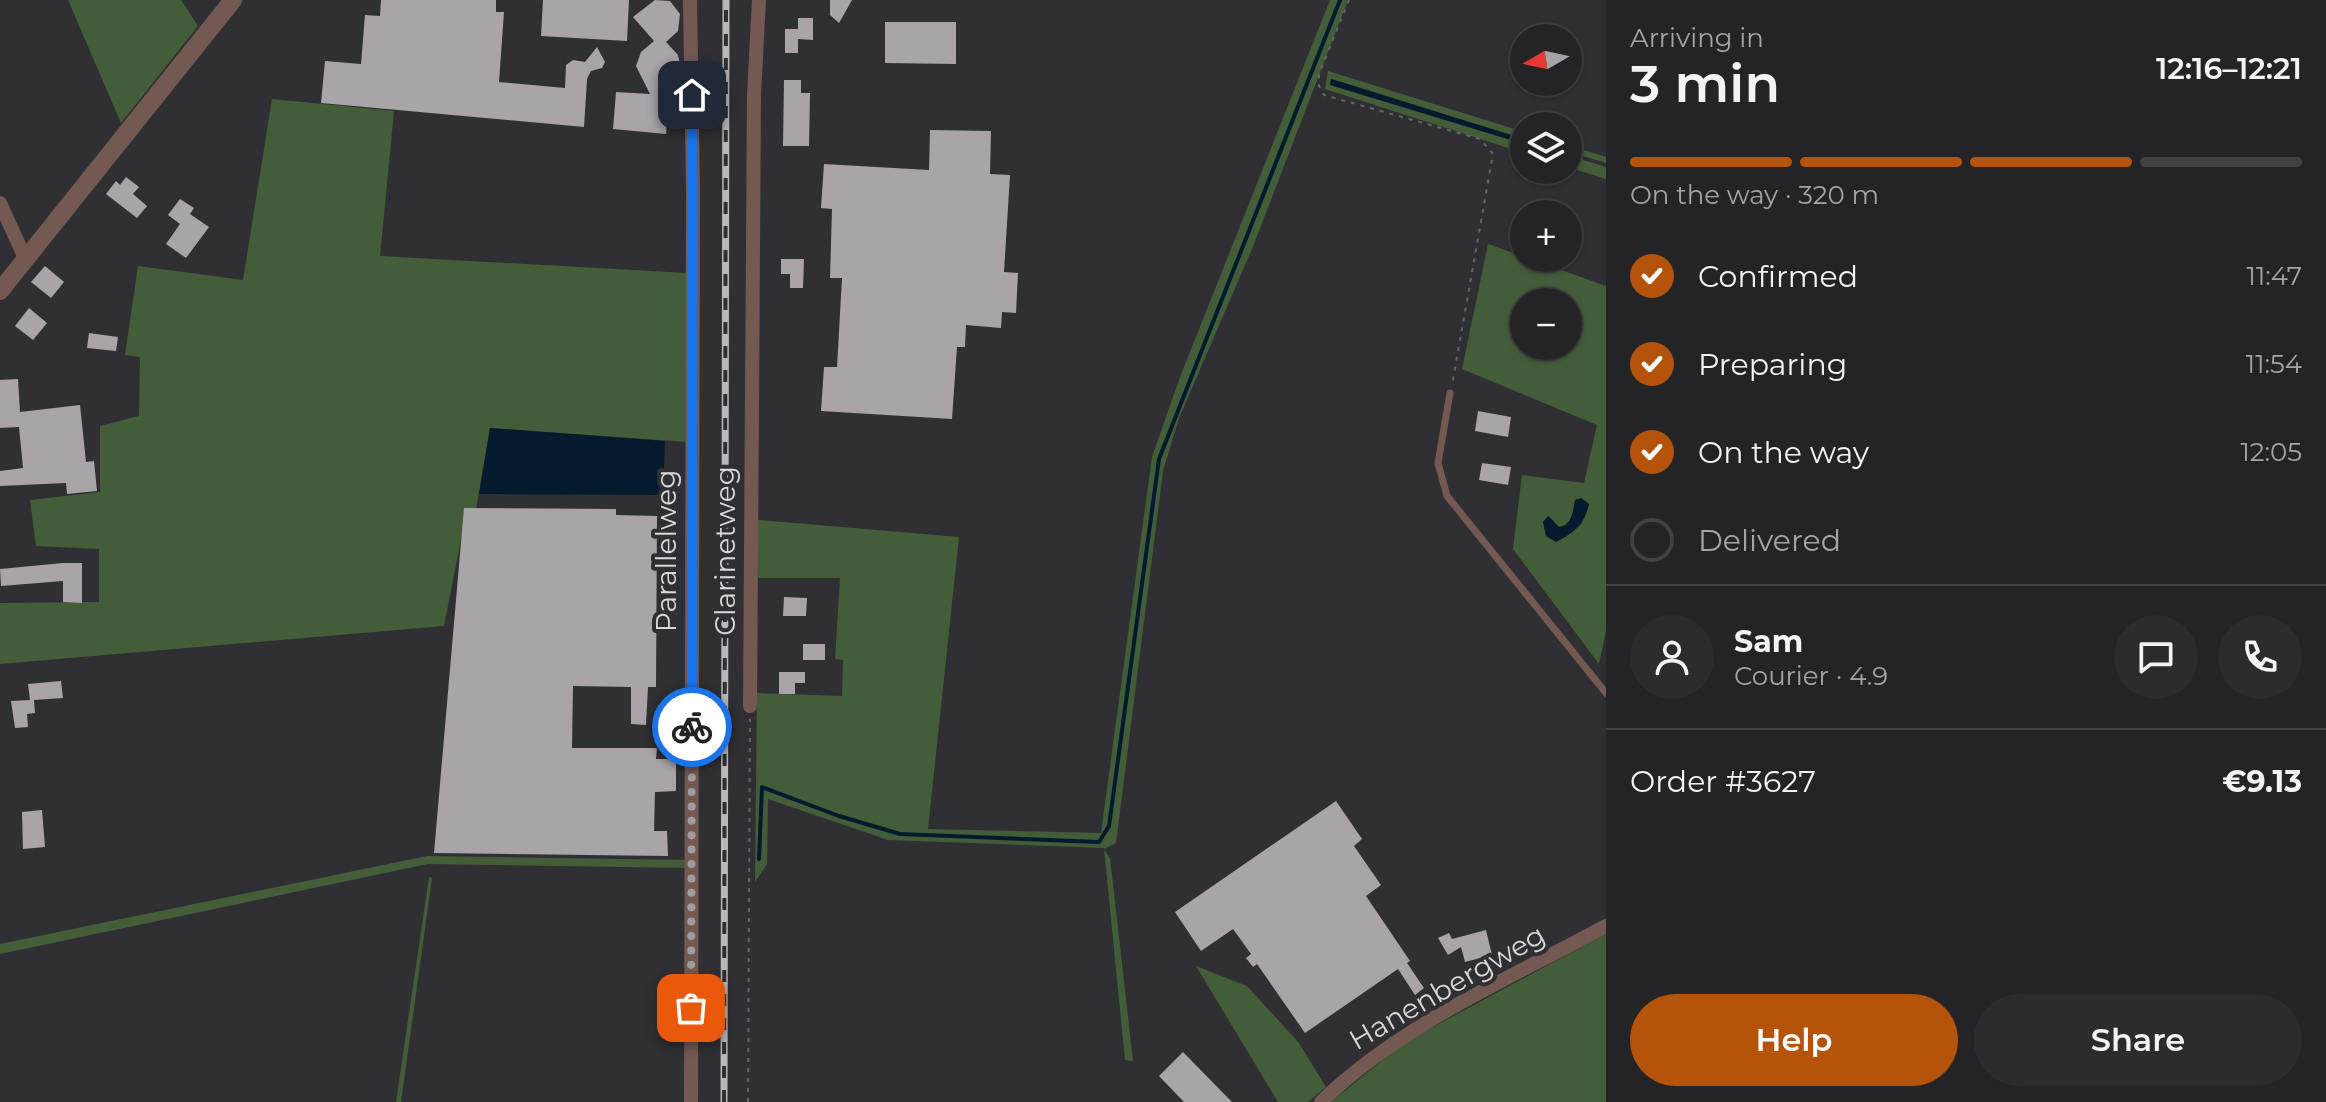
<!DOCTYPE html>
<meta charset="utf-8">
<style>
:root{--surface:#242427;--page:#2c2c2f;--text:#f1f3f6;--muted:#a3a4a7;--line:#414144;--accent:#b45309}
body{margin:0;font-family:Montserrat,sans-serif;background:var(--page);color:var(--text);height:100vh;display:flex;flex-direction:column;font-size:30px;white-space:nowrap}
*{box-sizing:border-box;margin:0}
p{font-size:26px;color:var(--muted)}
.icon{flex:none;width:44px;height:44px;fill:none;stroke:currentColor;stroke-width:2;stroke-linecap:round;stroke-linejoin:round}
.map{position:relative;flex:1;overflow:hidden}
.drawer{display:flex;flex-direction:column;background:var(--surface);width:720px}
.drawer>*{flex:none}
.needle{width:52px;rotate:261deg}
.buttons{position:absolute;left:1510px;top:24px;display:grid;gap:16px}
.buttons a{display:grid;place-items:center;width:72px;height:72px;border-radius:50%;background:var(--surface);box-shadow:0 2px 6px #0004,0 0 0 2px var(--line);font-size:40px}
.pin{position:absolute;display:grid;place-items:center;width:68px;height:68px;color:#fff;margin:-34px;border-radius:16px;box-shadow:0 4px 12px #0006}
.courier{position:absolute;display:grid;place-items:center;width:80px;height:80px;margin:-40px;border:6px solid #1a73e8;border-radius:50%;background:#fff;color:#222;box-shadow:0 2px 10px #0007}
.overview em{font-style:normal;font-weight:600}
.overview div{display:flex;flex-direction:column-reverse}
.overview{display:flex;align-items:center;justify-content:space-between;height:136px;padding:0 24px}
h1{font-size:52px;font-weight:600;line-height:60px}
.bar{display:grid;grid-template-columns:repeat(4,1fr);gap:12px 8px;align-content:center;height:96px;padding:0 24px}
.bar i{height:10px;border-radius:6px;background:var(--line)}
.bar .current{background:var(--accent)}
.bar p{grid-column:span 4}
.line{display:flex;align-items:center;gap:20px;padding:0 24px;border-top:2px solid var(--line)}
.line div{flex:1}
.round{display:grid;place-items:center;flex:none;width:84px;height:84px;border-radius:42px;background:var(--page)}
ol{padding:0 24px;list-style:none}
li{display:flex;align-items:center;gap:24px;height:88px}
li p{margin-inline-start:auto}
li .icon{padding:8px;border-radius:50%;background:var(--accent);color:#fff;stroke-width:4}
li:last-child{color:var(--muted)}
li i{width:44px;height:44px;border:4px solid var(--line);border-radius:50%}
.button{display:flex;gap:16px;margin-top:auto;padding:16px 24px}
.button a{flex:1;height:92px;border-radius:48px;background:var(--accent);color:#fff;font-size:32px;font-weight:600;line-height:92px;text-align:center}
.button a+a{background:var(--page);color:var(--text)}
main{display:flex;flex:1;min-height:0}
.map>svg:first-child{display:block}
</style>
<main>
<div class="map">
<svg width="1606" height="1102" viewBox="0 0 1606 1102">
<rect width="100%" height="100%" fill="#303034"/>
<path fill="#445d39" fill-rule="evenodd" d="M68,0H181L198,26L121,123Z
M1330,0H1348L1252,249L1179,418L1163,471L1116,843L1104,849L1110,858L1133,1061L1125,1060L1104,848L888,840L768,799L767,864L755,882L757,693L842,696L843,660L835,659L840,578H758V520L959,537L928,829L1101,833L1152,457L1180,377Z
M1328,71L1524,132V139L1332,79L1331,85L1524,144V153L1325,89Z
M272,99L394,111L380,256L687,273L688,442L490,428L476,509H467L444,626L0,664V603L99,602V549L36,546L30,500L100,492V426L139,416L140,357L125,355L138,266L243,280Z
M1568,145L1606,157V163L1583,156V160L1606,167V179L1568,167Z
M1488,244L1606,286V630L1599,664L1513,549L1522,475L1584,483L1597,425L1462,369ZM1524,302H1568V346H1524ZM1581,498L1589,504C1584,525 1575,532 1556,542L1546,536L1543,522L1549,516L1559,527C1572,525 1573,512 1575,500Z
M427,856L689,860V868L428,864L0,954V944Z
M429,877L432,878L401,1102H396Z
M1606,934V1102H1331L1405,1042Z
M1196,966L1247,986L1299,1043L1326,1087L1308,1102H1278Z"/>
<path fill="#041b2e" d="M1331,79L1524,139V144L1330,85Z
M490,428L665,441L663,495L479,494Z
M1581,498L1589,504C1584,525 1575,532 1556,542L1546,536L1543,522L1548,516L1559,527C1572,526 1573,511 1575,500Z"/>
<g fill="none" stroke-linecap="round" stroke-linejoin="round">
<path stroke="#041b2e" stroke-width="4" d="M759,859L762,787L839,816L900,834L1099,842L1109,826L1159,459L1340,0"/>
</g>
<path fill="#a8a4a7" d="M381,0H496V12H504L499,82L565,88L566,65L573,60L585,62L597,47L605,62L602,68L591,71L587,79L584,127L321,103L325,61L361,64L365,15L380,16Z
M543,0H629L627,41L541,36Z
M655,0L670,1L680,14L678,31L666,42L678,55L681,68L670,86L666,134L613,129L616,92L650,94L636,66L641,52L654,41L633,17Z
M830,0H852L839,23L830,15Z
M798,18H813V40L798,39V53H785V29H798Z
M885,22H956V64L885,63Z
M784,80H801V93H810L809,146H783Z
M930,130L991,131L990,174L1010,175L1004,272L1018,273L1016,313L1002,312L1001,328L966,325L965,347H957L952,419L821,411L824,367H837L842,278H830L832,209L821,208L824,164L929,170Z
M126,177L139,187L133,194L147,206L137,218L106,194L116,181L120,185Z
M180,199L194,208L190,214L209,227L186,258L166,244L180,224L168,215Z
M781,259H804L803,288H790V274H781Z
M45,266L64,282L51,298L31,282Z
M29,308L47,323L33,340L15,326Z
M89,333L118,337L116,351L87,348Z
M18,379L20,412L80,405L86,462L94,461L97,491L67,494L66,483L0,486V471L23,468L19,427L0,428V380Z
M1478,411L1511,417L1508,437L1475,431Z
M1482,463L1511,467L1508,485L1479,480Z
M464,508L616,509V515L657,516L656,687H648L646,725L631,724V687L573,686L572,748H657L656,759H676V791L655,792L654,831H667L668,856L434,853Z
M63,563H82V603L63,602V581L1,586L0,569Z
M784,597L807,598L806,616H783Z
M803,644H825V660H803Z
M779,672H805V683H795V694H779Z
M61,681L63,698L34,700L35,713L27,714L28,727L15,728L11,701L30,700L28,684Z
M1336,801L1362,839L1354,846L1381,885L1366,896L1410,961L1407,963L1424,988L1415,995L1398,969L1305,1033L1257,964L1253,967L1246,958L1251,954L1233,929L1201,951L1175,912Z
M42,810L45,847L23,849L22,812Z
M1486,930L1492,955L1465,962L1461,947L1448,955L1438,938L1449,933L1452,939Z
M1183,1052L1232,1102H1184L1159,1076Z"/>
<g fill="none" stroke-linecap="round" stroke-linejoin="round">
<path stroke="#656468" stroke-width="2" stroke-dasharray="4 6" stroke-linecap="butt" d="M1349,0L1319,74V86L1324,95L1480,139L1493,154L1452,385
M748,1102L750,719"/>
<path stroke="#745953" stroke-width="7" d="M1450,393L1438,463L1447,496L1606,693"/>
<path stroke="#745953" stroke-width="14" d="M690,0L693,190L691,1102
M0,203L25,258
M750,706L754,95L759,0
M1321,1102C1401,1024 1509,979 1606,926"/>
<path stroke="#745953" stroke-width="18" d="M0,291L233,0"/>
<g stroke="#b9b8bb" stroke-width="7">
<path id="rail" d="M724,1102L726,0"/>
</g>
<use href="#rail" stroke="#303034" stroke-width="4" stroke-dasharray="12" stroke-linecap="butt"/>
</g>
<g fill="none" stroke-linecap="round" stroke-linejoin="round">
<path stroke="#9d9da0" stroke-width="8" stroke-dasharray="0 14.4" d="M691,1008L692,727"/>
<path stroke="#1a73e8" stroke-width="10" d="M692,95V727"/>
</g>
<g text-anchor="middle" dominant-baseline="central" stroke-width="8" stroke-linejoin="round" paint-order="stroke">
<g font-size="28" fill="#d8d7da" stroke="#303034">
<text transform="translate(666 551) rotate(-90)">Parallelweg</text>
<text transform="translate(725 551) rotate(-90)">Clarinetweg</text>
<text transform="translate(1447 987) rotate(-30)">Hanenbergweg</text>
</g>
</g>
</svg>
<div class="buttons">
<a><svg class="needle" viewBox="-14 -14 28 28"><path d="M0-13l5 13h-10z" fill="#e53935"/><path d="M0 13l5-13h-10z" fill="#a3a4a7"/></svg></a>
<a><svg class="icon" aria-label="layers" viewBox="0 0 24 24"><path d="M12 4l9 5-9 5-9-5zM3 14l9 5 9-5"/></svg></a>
<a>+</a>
<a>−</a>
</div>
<div class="pin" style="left:691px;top:1008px;background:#ea580c"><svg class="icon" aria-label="bag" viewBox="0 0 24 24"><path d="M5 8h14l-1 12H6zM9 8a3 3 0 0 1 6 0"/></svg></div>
<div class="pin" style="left:692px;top:95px;background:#1f2937"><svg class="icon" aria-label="home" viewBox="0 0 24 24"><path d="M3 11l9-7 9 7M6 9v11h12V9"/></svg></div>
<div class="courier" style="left:692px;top:727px"><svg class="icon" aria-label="bike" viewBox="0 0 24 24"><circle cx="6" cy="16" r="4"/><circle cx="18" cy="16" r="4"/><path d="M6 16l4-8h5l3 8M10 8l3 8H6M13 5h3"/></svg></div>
</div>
<section class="drawer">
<div class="overview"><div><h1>3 min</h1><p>Arriving in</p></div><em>12:16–12:21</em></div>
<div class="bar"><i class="current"></i><i class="current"></i><i class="current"></i><i></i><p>On the way · 320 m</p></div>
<ol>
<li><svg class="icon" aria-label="check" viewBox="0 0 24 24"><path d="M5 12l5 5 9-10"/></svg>Confirmed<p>11:47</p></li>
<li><svg class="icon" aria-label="check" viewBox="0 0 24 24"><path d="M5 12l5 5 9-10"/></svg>Preparing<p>11:54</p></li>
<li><svg class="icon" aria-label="check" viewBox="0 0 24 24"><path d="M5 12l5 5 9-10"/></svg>On the way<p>12:05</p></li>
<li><i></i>Delivered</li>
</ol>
<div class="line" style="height:144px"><a class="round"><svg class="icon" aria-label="person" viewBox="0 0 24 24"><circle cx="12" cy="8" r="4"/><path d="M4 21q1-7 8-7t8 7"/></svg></a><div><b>Sam</b><p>Courier · 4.9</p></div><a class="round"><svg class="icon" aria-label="chat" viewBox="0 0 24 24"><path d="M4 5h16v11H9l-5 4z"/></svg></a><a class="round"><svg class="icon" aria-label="phone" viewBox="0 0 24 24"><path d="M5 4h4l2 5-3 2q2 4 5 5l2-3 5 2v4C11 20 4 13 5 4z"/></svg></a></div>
<div class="line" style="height:104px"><div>Order #3627</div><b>€9.13</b></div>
<div class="button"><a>Help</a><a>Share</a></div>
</section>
</main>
